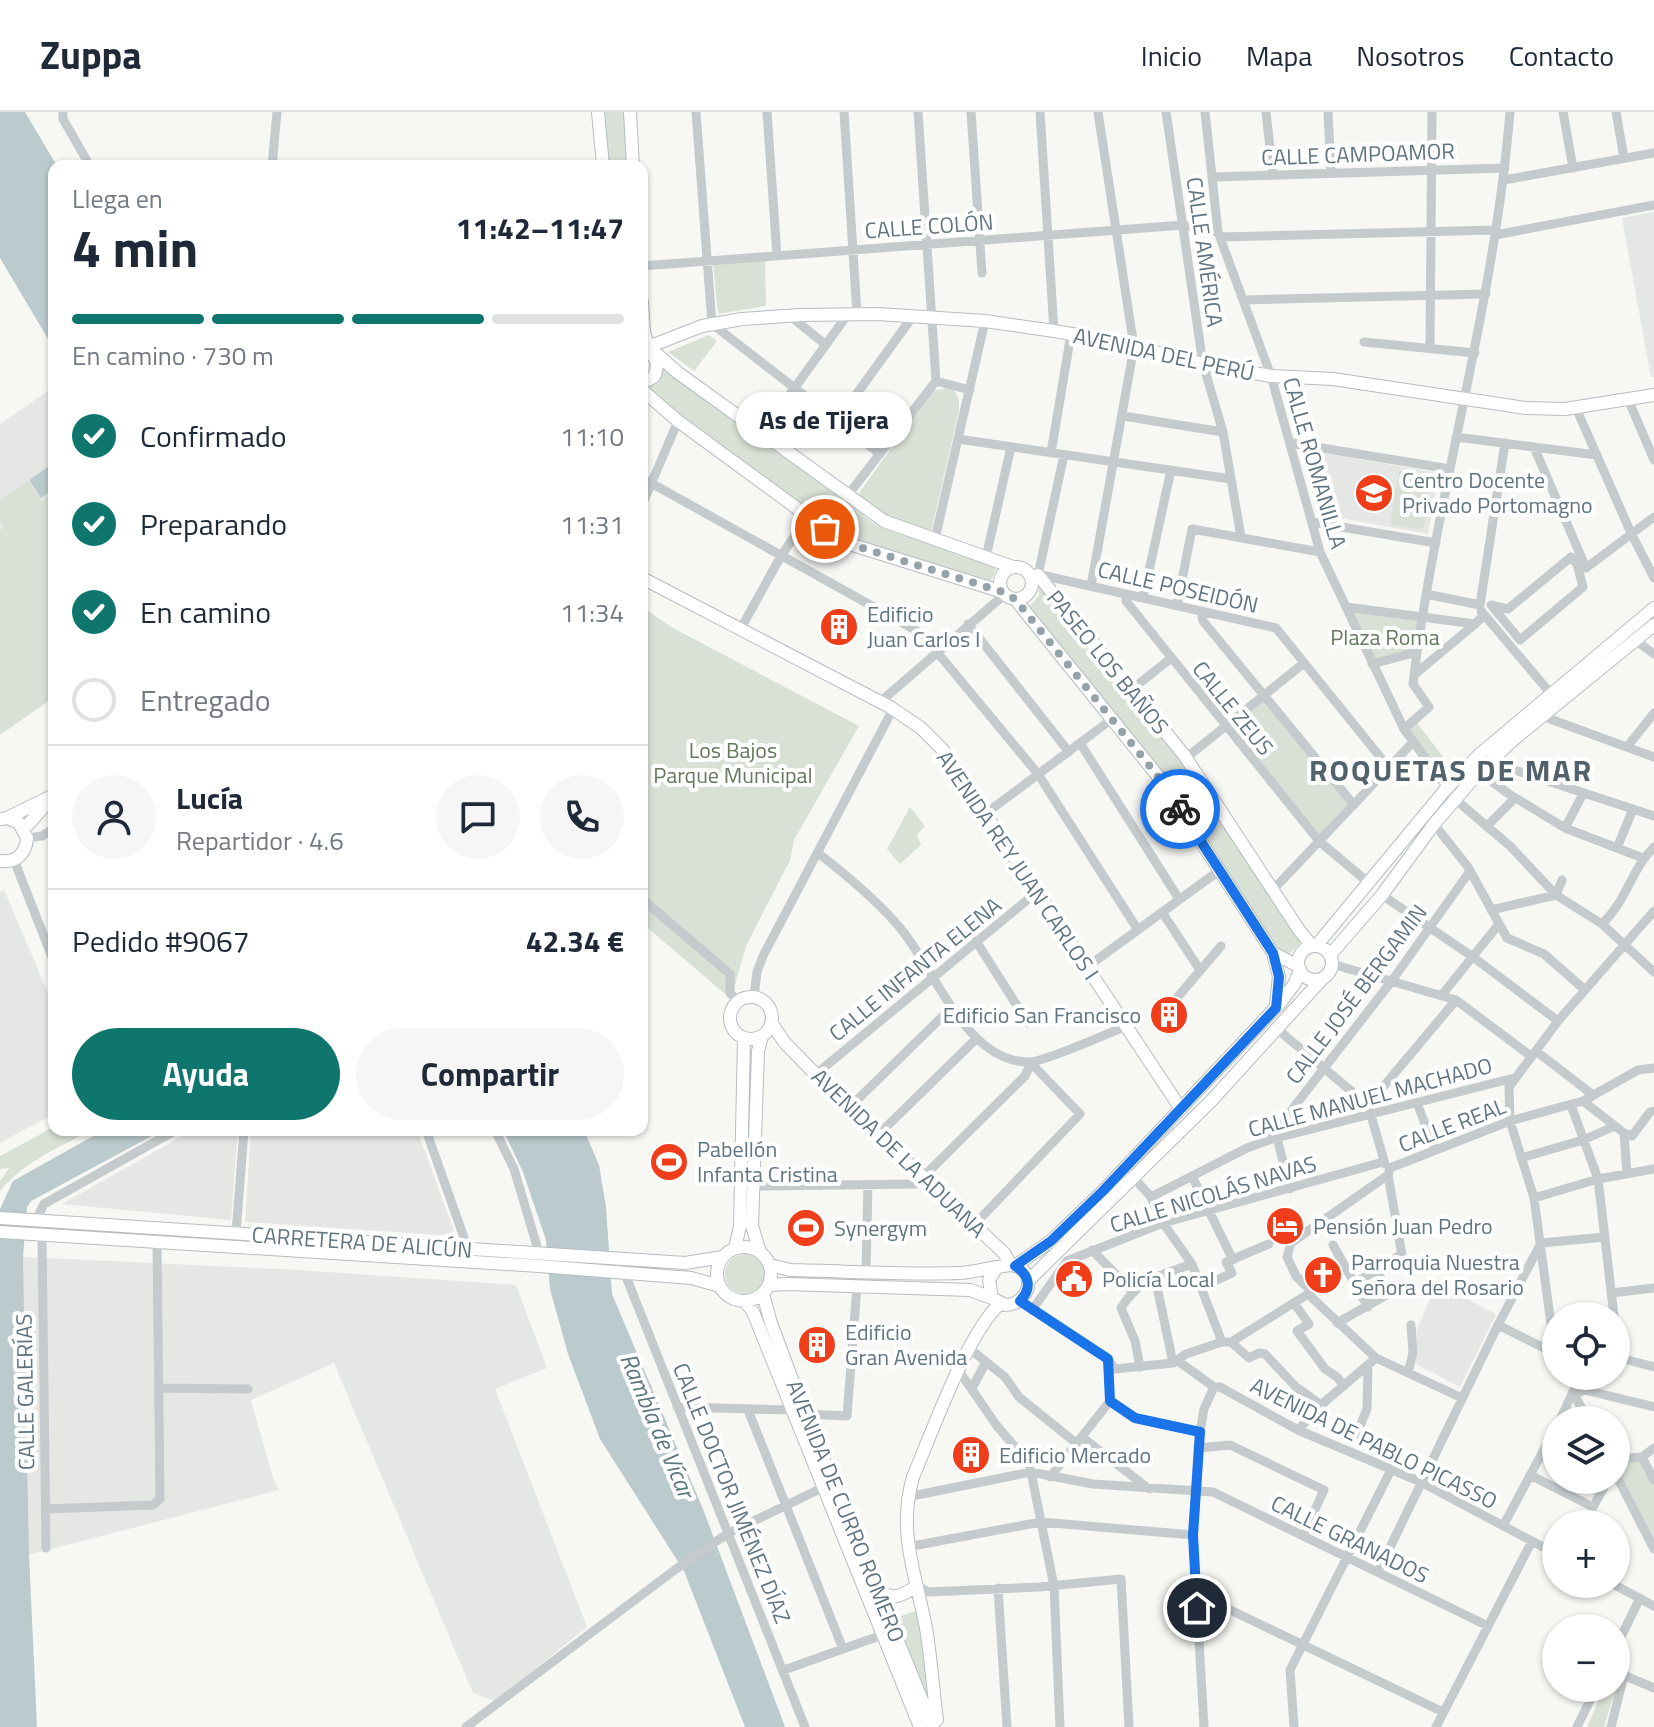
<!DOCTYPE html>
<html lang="es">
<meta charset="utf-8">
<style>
:root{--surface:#fff;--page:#f6f6f7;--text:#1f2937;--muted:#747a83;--line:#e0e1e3;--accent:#0f766e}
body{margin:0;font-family:"Titillium Web",sans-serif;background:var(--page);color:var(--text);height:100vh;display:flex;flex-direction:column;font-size:30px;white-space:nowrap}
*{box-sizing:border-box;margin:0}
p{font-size:26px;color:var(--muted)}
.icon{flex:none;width:44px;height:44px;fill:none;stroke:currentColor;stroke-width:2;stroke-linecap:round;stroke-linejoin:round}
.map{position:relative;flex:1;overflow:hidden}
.panel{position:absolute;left:48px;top:48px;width:600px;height:976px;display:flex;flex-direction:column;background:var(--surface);border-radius:16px;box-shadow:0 2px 6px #0004}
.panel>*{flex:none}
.tools{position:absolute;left:1542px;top:1190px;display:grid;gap:16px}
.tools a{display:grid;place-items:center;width:88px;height:88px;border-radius:50%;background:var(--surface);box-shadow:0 2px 6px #0004;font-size:40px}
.pin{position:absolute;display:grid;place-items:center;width:68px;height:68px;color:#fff;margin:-34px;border:4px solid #fff;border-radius:50%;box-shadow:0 2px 8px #0007}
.courier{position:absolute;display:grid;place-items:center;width:80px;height:80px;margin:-40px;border:6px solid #1a73e8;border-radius:50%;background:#fff;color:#222;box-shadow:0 2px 10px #0007}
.bubble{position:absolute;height:56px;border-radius:28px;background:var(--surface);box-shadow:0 2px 6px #0004;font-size:26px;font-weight:700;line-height:56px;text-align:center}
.headline em{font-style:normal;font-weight:700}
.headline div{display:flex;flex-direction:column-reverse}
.headline{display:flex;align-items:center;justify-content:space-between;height:136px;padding:0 24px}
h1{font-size:52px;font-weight:700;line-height:60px}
.bar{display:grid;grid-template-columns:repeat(4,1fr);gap:12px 8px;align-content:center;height:96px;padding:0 24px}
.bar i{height:10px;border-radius:6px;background:var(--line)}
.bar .selected{background:var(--accent)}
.bar p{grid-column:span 4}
.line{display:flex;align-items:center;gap:20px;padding:0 24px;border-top:2px solid var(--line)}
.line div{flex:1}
.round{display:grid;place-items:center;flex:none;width:84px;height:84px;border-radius:42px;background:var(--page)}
ol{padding:0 24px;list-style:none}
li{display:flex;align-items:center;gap:24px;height:88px}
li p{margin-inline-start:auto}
li .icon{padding:8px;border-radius:50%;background:var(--accent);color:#fff;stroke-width:4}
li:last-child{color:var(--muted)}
li i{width:44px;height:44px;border:4px solid var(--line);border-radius:50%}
.cta{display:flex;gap:16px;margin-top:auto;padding:16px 24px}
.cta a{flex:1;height:92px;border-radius:48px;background:var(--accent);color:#fff;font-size:32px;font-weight:700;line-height:92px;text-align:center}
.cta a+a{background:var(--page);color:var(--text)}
header{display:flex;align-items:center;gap:48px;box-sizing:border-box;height:112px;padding:0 40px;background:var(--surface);border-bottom:2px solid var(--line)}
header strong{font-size:38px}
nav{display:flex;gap:44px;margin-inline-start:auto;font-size:28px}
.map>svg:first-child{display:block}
</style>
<header>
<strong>Zuppa</strong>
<nav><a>Inicio</a><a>Mapa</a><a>Nosotros</a><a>Contacto</a></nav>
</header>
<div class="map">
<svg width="1654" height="1615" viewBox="0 0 1654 1615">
<rect width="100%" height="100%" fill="#f7f7f4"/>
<path fill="#e5e7e5" d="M1654,100V265H1651L1622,106Z
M54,275V381L0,418V312Z
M1305,338L1439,361L1428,422L1318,402L1302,342Z
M4,778L54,895V1002L0,1031V780Z
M193,1018H238L231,1108L62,1092Z
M251,1018H417L456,1124L245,1110Z
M23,1145L297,1158L516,1173L547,1256L495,1277L587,1515L495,1589L473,1581L334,1251L251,1288L272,1363L279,1378L28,1443Z
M1437,1171L1496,1202L1460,1275L1416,1252L1417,1217Z"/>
<path fill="#d9e0d5" d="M603,0H625L628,54H608Z
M765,147L766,194L718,202L713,151Z
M709,223L717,229L694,259L668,240Z
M664,254L877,414L997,455L991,469L846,425L646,276L659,271Z
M948,276L955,279L959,289V299L931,420L882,404L857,384L932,279Z
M1399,359L1432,365L1423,418L1390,412Z
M28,369L42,389L54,381V585L0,623V418L4,415L0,409V388Z
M1038,472L1178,641L1299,823L1300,832L1289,842L1279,839L1157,656L1025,493H1031L1039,483Z
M642,495L673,516L859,614L794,728L790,748L746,834L731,887L642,811Z
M1346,495L1422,506L1417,540L1372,552Z
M1264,583L1354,693L1319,729L1225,614Z
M1417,611L1451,655L1438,669L1407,619Z
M910,695L925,714L917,723L921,733L900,752L887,737Z
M54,1015V1018H92C59,1035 24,1050 0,1079V1069L9,1056L0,1057V1044Z
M725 1162a20 20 0 1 1 40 0a20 20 0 1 1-40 0Z
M1642,1345L1654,1368V1437L1616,1363V1347Z
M916,1499L920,1521H923L931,1598L903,1527L905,1526L897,1505Z
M1616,1565L1619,1566L1604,1615H1587L1604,1576H1616Z"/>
<path fill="#bbcacd" d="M0,0H25L57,54H54V237L0,146Z
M54,351V377L41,386L29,368Z
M104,1018H163L31,1089L27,1095L23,1145L29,1443L37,1615H0V1097L13,1069Z
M503,1018H584L599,1053L606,1095L612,1182L703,1397L785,1615H745L684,1459L600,1327L568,1242L550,1177L546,1128L523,1060Z"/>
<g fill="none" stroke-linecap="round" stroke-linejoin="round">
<g stroke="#b7bdc1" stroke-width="14">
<path id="secondary" d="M598,0L603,54
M630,0L633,54
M642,190L644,220L650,240
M643,237L702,214L742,207L800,203L878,202L985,209L1054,219L1108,228L1203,252L1271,264L1333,267L1526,296L1565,297L1654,283
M651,241L658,243L677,260L884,409L1013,455
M642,271L654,265C658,255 658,248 650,240
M642,278L678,309L843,430L1003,480
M1000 471a16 16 0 1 1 32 0a16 16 0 1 1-32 0Z
M1038,463L1184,643L1299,818L1312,834
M642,466L890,595L921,616L943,638L1181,997
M1015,487L1161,668L1273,841L1298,854
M7,706L54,683
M0,707L7,706L19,711L27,726C26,742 16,751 0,749
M24,717L49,689
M1316,834L1446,677L1480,642L1654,496
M1298 851a17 17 0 1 1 34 0a17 17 0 1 1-34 0Z
M1273,841L1279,865L1276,892
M1330,843L1382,783L1434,712L1479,660L1513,628L1654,513
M730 906a21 21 0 1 1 42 0a21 21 0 1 1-42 0Z
M772,912L785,931L837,984L1004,1141L1011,1153
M0,1106L685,1151L723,1145
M0,1120L539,1154L691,1166L720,1174
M717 1162a27 27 0 1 1 54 0a27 27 0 1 1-54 0Z
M735,1136L740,1114L744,926
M760,1140L752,1114L758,939L762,924
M770,1153L790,1158C846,1159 902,1163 958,1161C970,1161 1007,1152 1013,1153C1039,1160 1029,1193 1005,1193L992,1186L989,1168L996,1157
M1015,1154L1051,1129L1103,1079L1281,890L1295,871L1300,857
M1028,1169L1212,988L1323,866
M769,1173L788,1172L970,1178L992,1186
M763,1182L771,1211L805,1302L933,1615
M745,1189L753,1200L920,1615
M879,1478C894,1490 902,1483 917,1474
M937,1608C933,1577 931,1546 926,1516C916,1463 897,1420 913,1365C931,1323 968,1219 1000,1192"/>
</g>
<path stroke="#c5cacc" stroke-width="9" d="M696,0L712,212L880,342
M767,0L777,144
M844,0L857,202
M971,0L982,161
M1040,0L1054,219
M1166,0L1203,252L1223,320L1241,425
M1205,0L1218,120L1271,264L1320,440L1404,617L1455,687L1510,734L1556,783L1602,812L1654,860
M1266,0L1273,63
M1328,0L1331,61
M1563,0L1573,56
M1616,0L1624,46
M63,1V7L90,54
M272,54L277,0
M1212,65L1505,56
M1504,68L1654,41
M1495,123L1654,93
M1220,125L1496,118
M642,154L1183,113L1218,120
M1244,188L1486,182
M789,203L826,233
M1364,230L1475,241
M1430,236L1432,0
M936,269L970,278
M1628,287L1654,348
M1576,296L1631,421L1654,466
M1123,304L1223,320
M837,309L913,204
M762,321L848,202
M1456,325L1597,343
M958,327L1231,367
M1291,331L1450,357
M1534,335L1586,456L1654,405
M1051,341L1071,222
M642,366L944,534
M848,383L936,269L918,0
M642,393L678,309
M1312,410L1436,431
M935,427L985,209
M986,445L1011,335
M1571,445L1577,452L1583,475L1520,528L1491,493L1508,497Z
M1028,460L1276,516L1389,656
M1038,463L1064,343
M1091,474L1134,235L1098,0
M1126,482V489L1319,729L1370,772
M1426,482L1480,493
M1143,486L1171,358
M1177,493L1192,417L1320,440
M1480,493L1505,331
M1346,495L1475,512L1484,503
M1201,499L1203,509L1354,693
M1481,499L1551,582
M968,512L1069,640
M740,518L781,444L808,404
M1635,528L1654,542
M937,540L1038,662L1138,818
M1372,552L1417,540
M1414,563L1475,512
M1131,578L1170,547
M880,590L1004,483
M1542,604L1654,645
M1404,617L1429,595L1413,572L1417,540C1443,359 1495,183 1510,0
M1080,631L1179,787
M1627,635L1654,601
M1186,646L1304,551
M1490,650L1654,704
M1479,660L1509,682L1565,716L1643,746
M985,702L1112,607
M1434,712L1468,755L1507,826L1544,842L1585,878
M1487,714L1515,686
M1565,716L1583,682
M27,726L42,724L54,716
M1617,736L1633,697
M818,741C845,762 872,784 895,810C935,853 963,950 1029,950C1044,950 1107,922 1126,914
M14,748L54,850
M1273,778L1412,631
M1382,783L1473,845L1558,909
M642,787L730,862V881L738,889
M1491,798L1556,783L1562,768
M1162,800L1200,858
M1602,812C1628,787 1630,759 1654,735
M976,829L1028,911
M1332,852L1456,888L1531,944
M1087,855L1220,758
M754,884L757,860L763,844L893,597
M1441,884L1499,812
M1176,887L1221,834
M1277,917L1368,993L1385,1052
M1536,939L1593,983
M816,962L1037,780
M856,989L947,900
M1583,989L1624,1021L1627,1062
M1417,991L1435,1038
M1368,993L1456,888
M1571,993L1598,1067L1614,1204
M426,1018L468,1137
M495,1018L514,1057L539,1141
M1624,1021L1632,1024L1650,1000L1654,999
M879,1022L975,928
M1277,1026L1290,1077
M1272,1027L1273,1022L1391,870L1470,759
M1521,1046L1583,1028L1615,1014
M1388,1063L1403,1149
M1192,1064L1233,1148
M1133,1065L1151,1085L1163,1111L1192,1152L1222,1230
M754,1074L916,1072L1025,964L1031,951L1080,1002L974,1113
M1151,1085L1247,1036L1272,1027L1514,966
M1534,1086L1598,1067L1654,1057
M36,1108L44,1092L176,1018
M236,1121L244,1018
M42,1124L46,1436
M1541,1131L1605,1125
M1333,1133L1368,1195
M1092,1138L1132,1179
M866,1160L868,1073
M625,1162L805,1615
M1155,1165L1173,1251
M1355,1171L1402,1142
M1202,1175L1232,1161L1226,1150L1269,1132
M1611,1181L1654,1176
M1294,1191L1309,1212L1297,1219L1325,1257L1337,1265L1344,1274
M1030,1196L1108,1247L1115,1257L1173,1251L1186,1242L1222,1230H1231L1308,1182
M1032,1198L1067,1149L1163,1111L1383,1050
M1337,1211L1390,1181L1376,1158
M1498,1213L1556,1242
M1616,1225L1618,1246
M1231,1230L1249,1246L1259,1241L1265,1242L1296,1275L1321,1293
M970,1237L1005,1265L1019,1285L1076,1331
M1555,1242L1534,1086L1510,1009L1509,975L1558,909L1654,799
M1616,1245L1654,1255
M1178,1249L1214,1275H1220L1298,1318L1421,1370L1556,1442
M1140,1255L1135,1229L1121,1196C1140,1166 1160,1164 1192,1152
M959,1259L997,1314L1029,1351L1031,1360L1054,1474L1060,1615
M1408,1261L1413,1241L1411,1213
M160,1276L248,1277
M972,1276L986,1250
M1462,1286L1376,1246L1308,1182L1311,1179L1296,1164L1287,1145L1291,1131L1388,1063L1390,1056L1510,1009L1583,989L1638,958L1654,956
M1110,1289L1135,1306L1200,1320
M677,1295L793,1298
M748,1298L843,1537
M805,1302L847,1304L857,1174
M1560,1308L1580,1264
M1588,1308L1574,1282L1585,1278L1654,1295
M1298,1318L1321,1293L1376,1246
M1082,1325L1149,1377
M1355,1326L1367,1297L1368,1253
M1198,1336L1230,1333L1324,1378L1303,1424
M1642,1345L1654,1336
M1616,1347L1642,1345L1654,1368
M1530,1363L1593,1395L1608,1368
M1616,1363L1654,1437
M1050,1365L1110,1289L1108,1247
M907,1385L1031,1360L1093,1372L1213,1380L1488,1514
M45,1397L153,1393L160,1387L157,1131
M1503,1414L1556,1315
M907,1435L1041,1410L1193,1423
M1378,1460L1498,1213L1541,1131
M1613,1472L1654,1494
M917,1474L929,1480L1039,1475L1121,1467L1129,1615
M998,1476L1007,1615
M1197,1496L1222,1494L1443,1600
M1616,1535L1640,1486
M784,1558L882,1523
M1616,1560L1654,1576
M466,1615L676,1457L727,1422L824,1375
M1204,1615L1193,1423L1200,1320L1204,1297L1214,1275
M1294,1615L1290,1558L1392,1356
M1436,1615L1532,1429
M1577,1615L1596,1576
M1611,1615L1624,1563"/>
<use href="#secondary" stroke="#fff" stroke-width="12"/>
</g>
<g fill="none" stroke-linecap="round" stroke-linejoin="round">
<path stroke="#95a2a9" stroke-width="8" stroke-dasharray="0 14.4" d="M825,417L843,430L1003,480L1015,487L1156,662L1180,697"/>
<path stroke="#1a73e8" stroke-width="10" d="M1180,697L1273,841L1279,865L1276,896L1103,1079L1051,1129L1015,1154C1030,1163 1032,1177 1020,1189L1108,1247L1110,1289L1135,1306L1200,1320L1193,1423L1197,1496"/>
</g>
<defs>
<g id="university-disc" transform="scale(2)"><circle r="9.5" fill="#f03e1b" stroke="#fff"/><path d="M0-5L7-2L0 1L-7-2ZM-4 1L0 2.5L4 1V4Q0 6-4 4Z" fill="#fff"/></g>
<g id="building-disc" transform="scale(2)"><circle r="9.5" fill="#f03e1b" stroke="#fff"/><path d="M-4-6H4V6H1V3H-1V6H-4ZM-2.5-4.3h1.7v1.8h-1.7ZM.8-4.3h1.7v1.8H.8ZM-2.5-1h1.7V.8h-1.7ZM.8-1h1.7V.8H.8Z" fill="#fff"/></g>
<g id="stadium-disc" transform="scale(2)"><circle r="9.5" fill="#f03e1b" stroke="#fff"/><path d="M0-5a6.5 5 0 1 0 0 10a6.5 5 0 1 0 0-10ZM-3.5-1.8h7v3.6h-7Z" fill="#fff"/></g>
<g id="hotel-disc" transform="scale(2)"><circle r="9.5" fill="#f03e1b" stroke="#fff"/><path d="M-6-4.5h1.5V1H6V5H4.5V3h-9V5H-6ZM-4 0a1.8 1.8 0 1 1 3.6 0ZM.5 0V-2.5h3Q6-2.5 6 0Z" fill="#fff"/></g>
<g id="church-disc" transform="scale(2)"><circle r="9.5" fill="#f03e1b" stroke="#fff"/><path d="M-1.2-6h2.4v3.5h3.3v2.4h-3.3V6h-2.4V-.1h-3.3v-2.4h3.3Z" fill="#fff"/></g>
<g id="civic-disc" transform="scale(2)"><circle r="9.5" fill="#f03e1b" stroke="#fff"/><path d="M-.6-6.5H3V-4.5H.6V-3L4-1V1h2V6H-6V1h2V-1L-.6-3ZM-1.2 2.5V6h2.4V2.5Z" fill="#fff"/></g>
</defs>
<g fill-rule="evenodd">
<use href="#university-disc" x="1374" y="381"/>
<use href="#building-disc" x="839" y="515"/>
<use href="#building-disc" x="1169" y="903"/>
<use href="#stadium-disc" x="669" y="1050"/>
<use href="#hotel-disc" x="1285" y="1114"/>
<use href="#stadium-disc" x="806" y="1116"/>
<use href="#church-disc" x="1323" y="1163"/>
<use href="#civic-disc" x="1074" y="1167"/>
<use href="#building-disc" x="817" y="1233"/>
<use href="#building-disc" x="971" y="1343"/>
</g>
<g text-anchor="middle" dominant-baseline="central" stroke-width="8" stroke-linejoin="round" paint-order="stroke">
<g font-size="22" fill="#607581" stroke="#fff">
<text transform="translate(1358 42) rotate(-2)">CALLE CAMPOAMOR</text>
<text transform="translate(929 114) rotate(-4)">CALLE COLÓN</text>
<text transform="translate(1205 140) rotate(82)">CALLE AMÉRICA</text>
<text transform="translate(1164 242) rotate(12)">AVENIDA DEL PERÚ</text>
<text transform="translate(1315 351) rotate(74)">CALLE ROMANILLA</text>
<text transform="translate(1178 475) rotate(13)">CALLE POSEIDÓN</text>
<text transform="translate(1108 550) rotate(51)">PASEO LOS BAÑOS</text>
<text transform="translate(1233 596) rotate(51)">CALLE ZEUS</text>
<text transform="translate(1018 753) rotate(56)">AVENIDA REY JUAN CARLOS I</text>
<text transform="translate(915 857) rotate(-39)">CALLE INFANTA ELENA</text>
<text transform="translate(1356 882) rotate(-53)">CALLE JOSÉ BERGAMIN</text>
<text transform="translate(1370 985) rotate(-15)">CALLE MANUEL MACHADO</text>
<text transform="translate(1452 1013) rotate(-21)">CALLE REAL</text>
<text transform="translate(899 1041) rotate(44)">AVENIDA DE LA ADUANA</text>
<text transform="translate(1213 1082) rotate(-17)">CALLE NICOLÁS NAVAS</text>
<text transform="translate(362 1130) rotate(4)">CARRETERA DE ALICÚN</text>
<text transform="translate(25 1280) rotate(-91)">CALLE GALERÍAS</text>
<text transform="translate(1374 1331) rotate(26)">AVENIDA DE PABLO PICASSO</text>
<text transform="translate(732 1381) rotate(68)">CALLE DOCTOR JIMÉNEZ DÍAZ</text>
<text transform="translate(846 1399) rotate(68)">AVENIDA DE CURRO ROMERO</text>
<text transform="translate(1350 1427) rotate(26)">CALLE GRANADOS</text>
</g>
<g font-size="22" fill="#607581" stroke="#fff" text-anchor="start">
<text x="1402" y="368">Centro Docente<tspan x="1402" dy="25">Privado Portomagno</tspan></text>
<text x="867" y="502">Edificio<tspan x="867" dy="25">Juan Carlos I</tspan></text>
<text x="1141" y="903" text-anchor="end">Edificio San Francisco</text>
<text x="697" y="1037">Pabellón<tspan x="697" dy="25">Infanta Cristina</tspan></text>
<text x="1313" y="1114">Pensión Juan Pedro</text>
<text x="834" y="1116">Synergym</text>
<text x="1351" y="1150">Parroquia Nuestra<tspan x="1351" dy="25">Señora del Rosario</tspan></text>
<text x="1102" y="1167">Policía Local</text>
<text x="845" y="1220">Edificio<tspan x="845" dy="25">Gran Avenida</tspan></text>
<text x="999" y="1343">Edificio Mercado</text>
</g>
<g font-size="22" fill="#66795f" stroke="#fff">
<text x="1385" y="525">Plaza Roma</text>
<text x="733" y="638">Los Bajos<tspan x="733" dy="25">Parque Municipal</tspan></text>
</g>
<g font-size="24" font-style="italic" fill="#5a767c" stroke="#fff">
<text transform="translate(658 1313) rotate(67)">Rambla de Vícar</text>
</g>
<g font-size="30" font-weight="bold" letter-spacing="2" fill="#52626c" stroke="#fff">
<text x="1451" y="658">ROQUETAS DE MAR</text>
</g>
</g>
</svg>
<div class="tools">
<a><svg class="icon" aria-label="locate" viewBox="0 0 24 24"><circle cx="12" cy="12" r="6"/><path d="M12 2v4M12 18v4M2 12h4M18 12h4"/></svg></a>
<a><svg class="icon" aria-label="layers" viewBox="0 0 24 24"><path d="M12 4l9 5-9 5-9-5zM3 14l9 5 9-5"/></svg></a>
<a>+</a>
<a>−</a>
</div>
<div class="pin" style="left:825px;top:417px;background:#ea580c"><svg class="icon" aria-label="bag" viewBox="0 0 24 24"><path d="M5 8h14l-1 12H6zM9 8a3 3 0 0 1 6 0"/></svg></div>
<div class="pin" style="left:1197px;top:1496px;background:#1f2937"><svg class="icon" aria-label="home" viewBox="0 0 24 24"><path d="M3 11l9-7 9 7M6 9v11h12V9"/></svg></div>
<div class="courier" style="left:1180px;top:697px"><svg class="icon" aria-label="bike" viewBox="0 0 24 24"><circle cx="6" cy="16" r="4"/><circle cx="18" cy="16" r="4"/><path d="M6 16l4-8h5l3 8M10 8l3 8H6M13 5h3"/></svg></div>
<div class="bubble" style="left:736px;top:280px;width:176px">As de Tijera</div>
<section class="panel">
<div class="headline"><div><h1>4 min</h1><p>Llega en</p></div><em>11:42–11:47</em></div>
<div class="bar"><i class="selected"></i><i class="selected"></i><i class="selected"></i><i></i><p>En camino · 730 m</p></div>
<ol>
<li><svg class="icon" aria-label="check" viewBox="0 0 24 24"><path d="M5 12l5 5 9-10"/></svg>Confirmado<p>11:10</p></li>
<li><svg class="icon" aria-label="check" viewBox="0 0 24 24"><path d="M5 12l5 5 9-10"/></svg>Preparando<p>11:31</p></li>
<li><svg class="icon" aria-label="check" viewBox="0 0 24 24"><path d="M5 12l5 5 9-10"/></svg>En camino<p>11:34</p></li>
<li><i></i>Entregado</li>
</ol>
<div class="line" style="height:144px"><a class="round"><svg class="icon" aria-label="person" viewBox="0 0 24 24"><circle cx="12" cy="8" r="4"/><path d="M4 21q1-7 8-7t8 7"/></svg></a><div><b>Lucía</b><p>Repartidor · 4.6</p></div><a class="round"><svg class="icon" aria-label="chat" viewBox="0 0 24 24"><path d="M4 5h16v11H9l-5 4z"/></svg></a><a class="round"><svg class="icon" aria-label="phone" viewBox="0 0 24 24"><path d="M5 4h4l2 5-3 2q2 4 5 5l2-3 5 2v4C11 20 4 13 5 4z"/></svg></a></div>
<div class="line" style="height:104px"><div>Pedido #9067</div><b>42.34 €</b></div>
<div class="cta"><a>Ayuda</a><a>Compartir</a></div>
</section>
</div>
